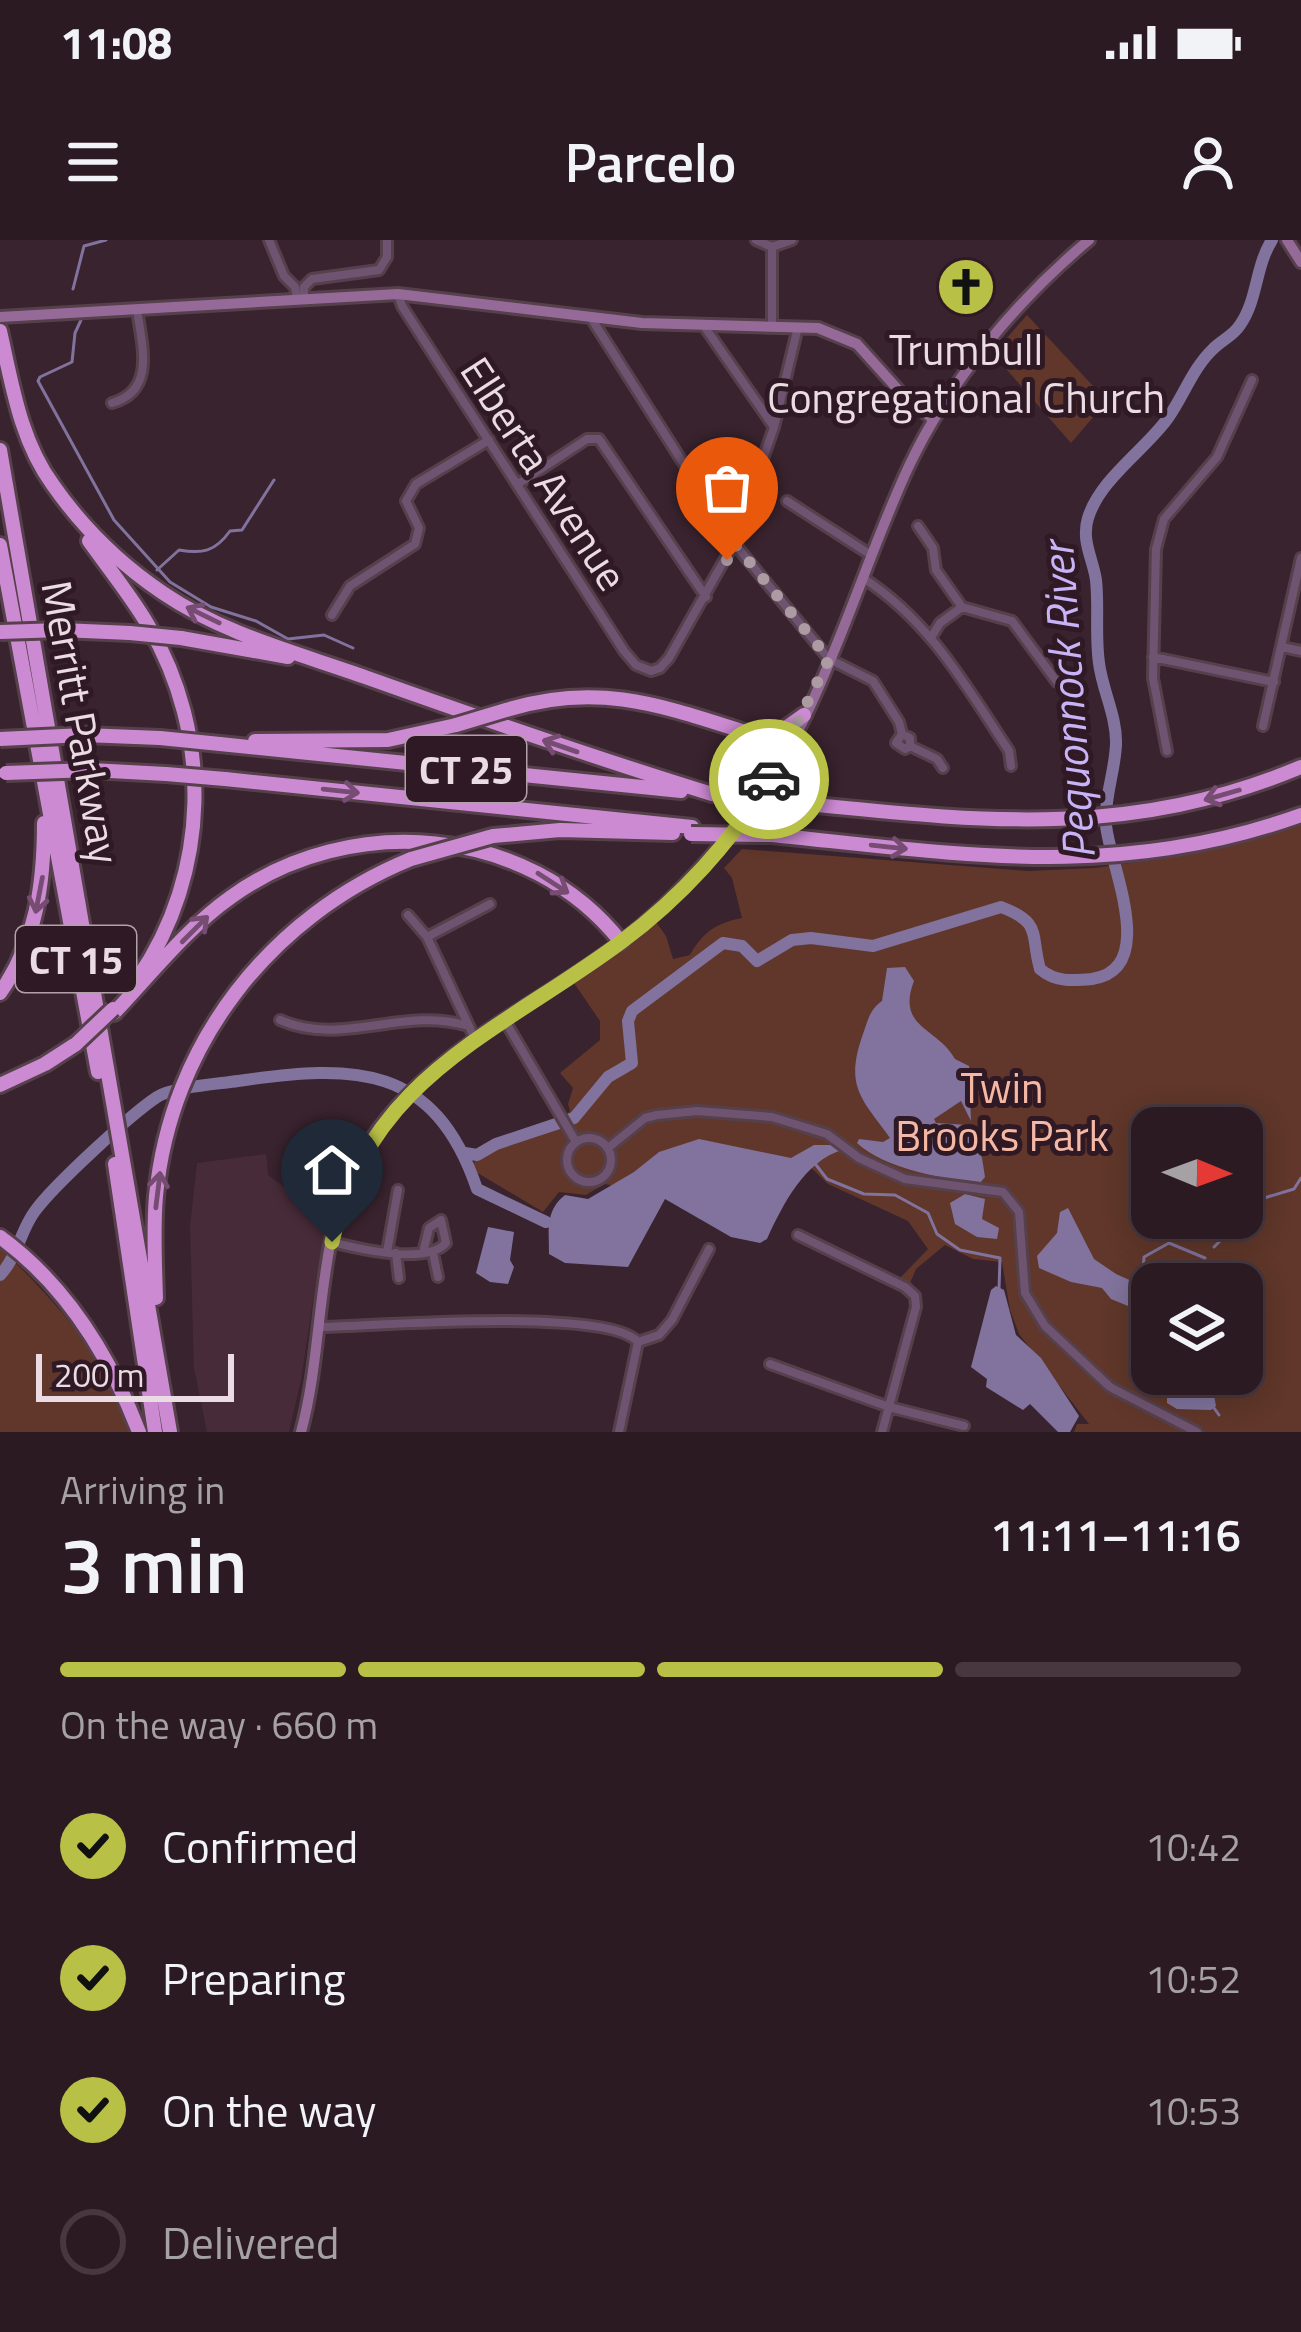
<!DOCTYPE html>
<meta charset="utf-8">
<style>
:root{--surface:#2b1a22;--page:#33232a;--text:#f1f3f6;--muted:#a6a1a5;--line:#473840;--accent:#b9c046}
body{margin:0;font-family:"Titillium Web",sans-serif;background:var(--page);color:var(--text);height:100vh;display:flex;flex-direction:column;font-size:45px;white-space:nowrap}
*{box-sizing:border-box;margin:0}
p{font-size:39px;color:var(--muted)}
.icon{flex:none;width:66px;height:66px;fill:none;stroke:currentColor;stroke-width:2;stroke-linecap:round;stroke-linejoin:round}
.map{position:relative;height:1192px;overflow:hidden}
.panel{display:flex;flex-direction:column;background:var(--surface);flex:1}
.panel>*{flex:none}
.needle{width:78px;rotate:91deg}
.tools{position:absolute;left:1131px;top:867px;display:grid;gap:24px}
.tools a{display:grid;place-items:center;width:132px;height:132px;border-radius:24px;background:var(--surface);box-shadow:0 6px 30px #0003,0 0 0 3px var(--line);font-size:60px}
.scale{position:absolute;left:36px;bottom:30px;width:198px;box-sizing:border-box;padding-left:12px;border:6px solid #ebdbe2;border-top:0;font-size:33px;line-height:42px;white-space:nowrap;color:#ebdbe2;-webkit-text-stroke:9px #2f1924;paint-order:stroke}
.pin{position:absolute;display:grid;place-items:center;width:102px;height:102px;color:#fff;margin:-123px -51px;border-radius:50% 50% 50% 0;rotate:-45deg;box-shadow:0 0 12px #0007}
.pin .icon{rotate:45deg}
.courier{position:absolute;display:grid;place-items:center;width:120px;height:120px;margin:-60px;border:9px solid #b9c046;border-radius:50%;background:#fff;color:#222;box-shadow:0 3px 15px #0007}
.summary em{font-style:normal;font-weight:600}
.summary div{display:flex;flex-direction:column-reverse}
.summary{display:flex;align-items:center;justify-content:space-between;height:204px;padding:0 60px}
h1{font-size:78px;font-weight:600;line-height:90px}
.bar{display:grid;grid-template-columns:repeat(4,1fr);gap:18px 12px;align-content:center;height:144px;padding:0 60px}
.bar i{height:15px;border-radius:9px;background:var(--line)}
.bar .selected{background:var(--accent)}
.bar p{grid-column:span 4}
ol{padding:0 60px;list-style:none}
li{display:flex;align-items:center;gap:36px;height:132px}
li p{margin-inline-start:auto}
li .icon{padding:12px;border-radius:50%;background:var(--accent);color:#111;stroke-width:4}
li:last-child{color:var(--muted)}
li i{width:66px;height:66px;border:6px solid var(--line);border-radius:50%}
.status{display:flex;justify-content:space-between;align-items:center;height:84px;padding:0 60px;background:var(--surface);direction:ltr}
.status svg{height:33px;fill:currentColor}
header{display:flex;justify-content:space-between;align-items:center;height:156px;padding:0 60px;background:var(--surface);font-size:54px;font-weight:600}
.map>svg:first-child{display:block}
</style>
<div class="status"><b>11:08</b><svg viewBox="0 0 49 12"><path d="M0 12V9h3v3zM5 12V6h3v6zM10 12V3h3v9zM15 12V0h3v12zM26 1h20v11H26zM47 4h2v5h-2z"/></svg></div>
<header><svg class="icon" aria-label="menu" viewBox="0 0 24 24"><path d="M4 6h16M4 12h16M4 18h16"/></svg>Parcelo<svg class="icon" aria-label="person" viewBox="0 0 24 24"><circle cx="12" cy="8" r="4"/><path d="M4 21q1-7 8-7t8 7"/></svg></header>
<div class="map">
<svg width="1301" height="1192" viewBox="0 0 1301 1192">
<rect width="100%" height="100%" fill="#39232e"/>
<path fill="#472b38" d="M266,914L268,935L299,958L334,957L318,1028L301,1140L289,1192H207L194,1128L190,987L197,923Z"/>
<path fill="#60372a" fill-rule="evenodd" d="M1027,75L1107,161L1071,203L993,114Z
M1301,579V1192H1074L1077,1184H1089L1019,1094L1010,1070L1002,1022L973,1019L945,1005L916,1029L910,1043L900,1038L928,1009L908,981L828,944L804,921L616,946L604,944L586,955L559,952L543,972L476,932L473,923L480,916L560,881L570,871L568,864L573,848L560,833L600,800V781L574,743L656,682L666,696L673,719L690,715C703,692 716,683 742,678L732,638L724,628L742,609L1028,631L1094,628L1161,619ZM1152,888H1242V978H1152ZM1152,1044H1242V1134H1152Z
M0,1008C52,1057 110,1120 129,1192H0Z"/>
<path fill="#81739d" d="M905,727L914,741C896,788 937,787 955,819L969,826L972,843L980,844L983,850L970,857L971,881L961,861L934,879L936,883L968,885L982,918L985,937L980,943C944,939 885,929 857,903L859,899L883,902L890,898C862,859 844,847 863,794C868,780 870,769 882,761L887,728Z
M699,899L791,918L814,905H840L842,910C805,921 783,964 767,999L760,1003L731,997L665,959L628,1027L565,1023L549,1014C549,990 545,971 565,955L588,959L634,932L659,912Z
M965,954L985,959L982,979L999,988L997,999L977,997L955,984L950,963Z
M1068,968L1094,1019L1116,1034L1152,1050V1061L1133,1068L1111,1059L1102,1048L1071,1042L1039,1028L1037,1016L1057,993L1060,972Z
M488,987L514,992L510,1020L514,1027L508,1044L490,1042L476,1033Z
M996,1046L1004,1050L1016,1095L1041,1118L1079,1176L1070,1192H1058L1030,1164L1023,1170L986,1147L987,1139L971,1127L991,1050Z
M1167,1134H1210L1216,1166L1211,1170L1177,1169L1167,1163Z"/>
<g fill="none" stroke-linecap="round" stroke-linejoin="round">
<path stroke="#81739d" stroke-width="3" d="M73,49L84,6L106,0
M81,80L75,93L72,122L40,137L38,141L114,280L170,342L211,367L256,381L288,399L324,395L353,408
M157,330L179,310C202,314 215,312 230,291L242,290L274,240
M813,921L827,939L864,954L895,955L928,973L937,994L960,1010L1000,1018L999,1049
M1214,1007L1224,997L1240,994L1254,961L1294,949L1301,938
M1136,1041L1143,1032L1144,1017L1169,1003L1205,1018
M1214,1168L1219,1175"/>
<path stroke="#81739d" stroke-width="12" d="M465,913L477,915L496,904L574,878L608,837L632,823L628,781L632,771L723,703L742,706L757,721L792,700L811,698L873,706L1001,667C1043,683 1030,694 1040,729C1055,742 1072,741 1092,739C1160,729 1109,623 1106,585C1104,557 1115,532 1116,504C1117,477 1102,449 1099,423C1095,396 1099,368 1096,340C1093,319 1081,301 1088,278C1100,239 1145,210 1168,178C1184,155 1193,128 1213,109C1222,100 1233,96 1240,85C1258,59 1255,27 1272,0
M0,1035C18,1016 20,991 35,971C54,945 130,875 157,857C172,847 218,844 238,841C354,824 434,823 477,949L546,982"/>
<g stroke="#55404b" stroke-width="14">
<path id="street" d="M269,0L284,36L295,47L297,59
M756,0L772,7L792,0
M772,7V87
M398,54L402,66L624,411L636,425L651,431L660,428L669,418L734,303L774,187L798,87
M304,59V47L312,39L379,30L387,17V0
M591,78L734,303L829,419L873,441L899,482L902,494L910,498V506L905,509L896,503L902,494
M704,86L774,187
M112,163C156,151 142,105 137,70
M518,244L587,199H599L706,357
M787,261L871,315
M918,286L933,308L936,330L962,367L940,383L932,396
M863,338C930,381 966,446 1009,511L1011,526
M962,367L1012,381L1057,442
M332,375L350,346L415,304L419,288L406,261L416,244L489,200
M1282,407L1301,411
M1153,417L1274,442
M1263,486L1301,318
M910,506L937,519L943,528
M1167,511L1153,438L1156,309L1164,279L1217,217L1252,140
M408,675L427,697L475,799
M427,697L490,664
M280,780C341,807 402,767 465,785
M505,781L576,902
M567 920a22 22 0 1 1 44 0a22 22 0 1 1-44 0Z
M608,908L645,878L657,875L697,871L772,877L827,894L859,918L905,939L1003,952L1019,972L1025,1053L1045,1086L1110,1147L1197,1192
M798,995L905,1047L915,1056L916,1067L882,1192
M332,1002C359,1009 426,1025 446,1003L441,980L429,988L423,1013
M387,1012L398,950
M396,1013L399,1038
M433,1013L438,1037
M321,1087C375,1086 608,1067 638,1102
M638,1102L659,1095L672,1080L709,1009
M770,1124L889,1167L964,1186
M619,1192L638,1102"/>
</g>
<g stroke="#55404b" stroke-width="16">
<path id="secondary" d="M1287,0L1301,22
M0,77L398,54L642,83L818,88L857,104L902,154L933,179
M301,1192C326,1101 314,993 364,910C424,812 534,768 623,700C669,665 707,623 743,578C822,479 856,339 909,226C949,141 1018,59 1089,0"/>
</g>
<g stroke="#55404b" stroke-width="20">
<path id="highway" d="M0,91C12,144 20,200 53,245C83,288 120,324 163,353C223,394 298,413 365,437C480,478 595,518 712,554
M0,210L170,1192
M89,301C109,329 131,356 148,385C213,495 210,633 138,738
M0,305L98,832
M62,390L130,393
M181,398L288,417
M506,470C596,442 658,464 745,492L762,499L782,517
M754,493L780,492L804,475
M84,495L160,498
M255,501L388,500L456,485
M220,504L681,551
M91,530L166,534
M225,539L692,587
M796,563C978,581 1126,600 1301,527
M772,595C960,614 1118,641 1301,575
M493,596L560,590L673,593
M0,753C36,702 44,644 44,583
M114,773C151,734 187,688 231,657C349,572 528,584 621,702
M0,845L45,824L76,804
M115,924L155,1192
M0,997C66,1045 110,1117 139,1192
M156,1058C155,1024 153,990 156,956C170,804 271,676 411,619"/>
</g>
<use href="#street" stroke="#6f5471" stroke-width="8"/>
<use href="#secondary" stroke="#956a98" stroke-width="10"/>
<use href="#highway" stroke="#cc8ad2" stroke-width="14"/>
<g stroke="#55404b" stroke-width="20" stroke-linecap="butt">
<path id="highway-bridge" d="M0,392L62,390
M130,393L181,398
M456,485L506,470
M160,498L220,504
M0,499L84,495
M6,533L91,530
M166,534L225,539
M716,555L796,563
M691,594L772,595
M411,619L493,596
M76,804L113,769"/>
</g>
<use href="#highway-bridge" stroke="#cc8ad2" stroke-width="14"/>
</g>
<defs><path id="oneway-shaft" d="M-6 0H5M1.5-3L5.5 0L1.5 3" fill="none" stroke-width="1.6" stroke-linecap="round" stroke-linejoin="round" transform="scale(3)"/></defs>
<g stroke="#764c72">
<use href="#oneway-shaft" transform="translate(203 375) rotate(-154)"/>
<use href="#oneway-shaft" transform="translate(560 506) rotate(-161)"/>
<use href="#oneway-shaft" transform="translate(341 551) rotate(6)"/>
<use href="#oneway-shaft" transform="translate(1222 555) rotate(164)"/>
<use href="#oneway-shaft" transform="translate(889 607) rotate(6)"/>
<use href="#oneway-shaft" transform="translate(553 643) rotate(33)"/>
<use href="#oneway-shaft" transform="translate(39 655) rotate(101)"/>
<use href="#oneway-shaft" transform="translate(195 689) rotate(-45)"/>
<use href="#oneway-shaft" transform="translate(158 950) rotate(-83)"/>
</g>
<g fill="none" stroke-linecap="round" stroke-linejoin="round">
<path stroke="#ad9ba3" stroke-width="12" stroke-dasharray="0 21.6" d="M727,320L734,303L829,419L769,539"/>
<path stroke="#b9c046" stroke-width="15" d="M332,1002C366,838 500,792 621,702C679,659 733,601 769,539"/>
</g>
<defs>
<g id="church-disc" transform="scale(3)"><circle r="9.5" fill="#b9c046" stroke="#2f1924"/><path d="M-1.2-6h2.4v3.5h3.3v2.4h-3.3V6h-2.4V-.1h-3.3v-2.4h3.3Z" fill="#111"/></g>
</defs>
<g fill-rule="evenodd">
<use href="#church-disc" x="966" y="47"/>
</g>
<g text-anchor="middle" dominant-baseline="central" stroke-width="10" stroke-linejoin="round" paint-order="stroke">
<g fill="#2f1924" stroke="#b3a1a9" stroke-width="3">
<rect x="406" y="496" width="120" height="66" rx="9"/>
<rect x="16" y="686" width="120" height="66" rx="9"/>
</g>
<g font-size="39" font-weight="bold" fill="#ebdbe2">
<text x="466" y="529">CT 25</text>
<text x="76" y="719">CT 15</text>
</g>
<g font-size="42" fill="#ebdbe2" stroke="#2f1924">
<text x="966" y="109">Trumbull<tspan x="966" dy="48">Congregational Church</tspan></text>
</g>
<g font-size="42" fill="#ebdbe2" stroke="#2f1924">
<text transform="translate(545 233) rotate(57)">Elberta Avenue</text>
<text transform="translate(82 482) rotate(80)">Merritt Parkway</text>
</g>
<g font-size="42" fill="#f5b8a4" stroke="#2f1924">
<text x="1002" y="847">Twin<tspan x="1002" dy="48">Brooks Park</tspan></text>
</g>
<g font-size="45" font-style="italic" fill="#c8b3f6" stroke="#2f1924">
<text transform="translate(1067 461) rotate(-94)">Pequonnock River</text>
</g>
</g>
</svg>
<div class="tools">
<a><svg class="needle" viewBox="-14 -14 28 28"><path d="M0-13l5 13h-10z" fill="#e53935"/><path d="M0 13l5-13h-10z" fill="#a6a1a5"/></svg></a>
<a><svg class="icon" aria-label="layers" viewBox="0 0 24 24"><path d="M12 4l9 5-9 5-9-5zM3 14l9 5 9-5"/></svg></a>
</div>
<div class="scale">200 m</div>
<div class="pin" style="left:727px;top:320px;background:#ea580c"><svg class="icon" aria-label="bag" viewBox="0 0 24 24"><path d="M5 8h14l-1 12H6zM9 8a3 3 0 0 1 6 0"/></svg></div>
<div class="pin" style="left:332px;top:1002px;background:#1f2937"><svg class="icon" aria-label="home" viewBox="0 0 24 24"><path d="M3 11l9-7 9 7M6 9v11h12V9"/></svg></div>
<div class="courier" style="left:769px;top:539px"><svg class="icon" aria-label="car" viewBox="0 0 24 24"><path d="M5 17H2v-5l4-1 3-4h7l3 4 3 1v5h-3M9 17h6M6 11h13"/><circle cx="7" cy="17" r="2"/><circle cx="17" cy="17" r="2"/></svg></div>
</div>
<section class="panel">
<div class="summary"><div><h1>3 min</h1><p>Arriving in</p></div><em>11:11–11:16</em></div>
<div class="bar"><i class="selected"></i><i class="selected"></i><i class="selected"></i><i></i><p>On the way · 660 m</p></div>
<ol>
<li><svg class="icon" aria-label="check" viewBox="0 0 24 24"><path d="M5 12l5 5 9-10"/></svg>Confirmed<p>10:42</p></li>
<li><svg class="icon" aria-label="check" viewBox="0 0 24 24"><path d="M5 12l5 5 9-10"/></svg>Preparing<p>10:52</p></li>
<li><svg class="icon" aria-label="check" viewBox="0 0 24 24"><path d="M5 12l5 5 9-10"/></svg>On the way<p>10:53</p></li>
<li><i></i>Delivered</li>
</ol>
</section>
